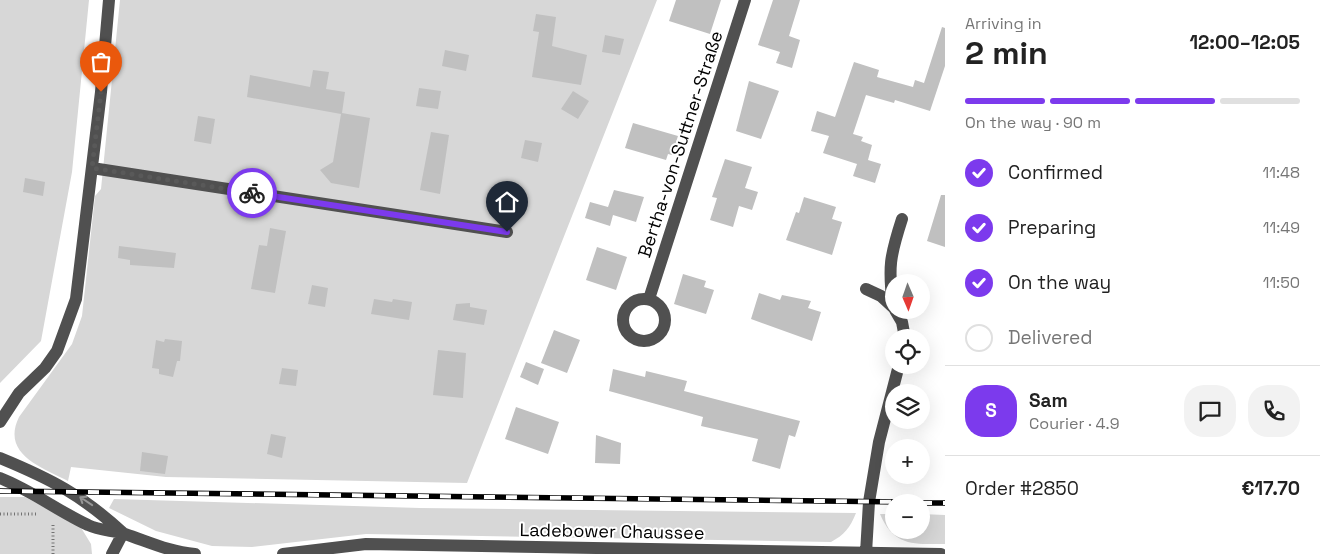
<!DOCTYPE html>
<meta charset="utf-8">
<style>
:root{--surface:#fff;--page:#f2f2f2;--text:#222;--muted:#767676;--line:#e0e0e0;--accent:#7c3aed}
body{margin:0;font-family:"Space Grotesk",sans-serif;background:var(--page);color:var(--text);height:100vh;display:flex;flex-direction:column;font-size:19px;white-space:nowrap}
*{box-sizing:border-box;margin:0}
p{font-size:16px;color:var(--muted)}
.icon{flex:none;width:28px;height:28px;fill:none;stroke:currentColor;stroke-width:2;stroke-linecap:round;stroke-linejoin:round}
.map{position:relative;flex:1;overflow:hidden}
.panel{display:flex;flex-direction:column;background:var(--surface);width:375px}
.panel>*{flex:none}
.needle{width:32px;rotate:178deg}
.tools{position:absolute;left:885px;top:274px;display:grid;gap:10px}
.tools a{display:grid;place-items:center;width:45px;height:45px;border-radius:50%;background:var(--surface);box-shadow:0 5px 20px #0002;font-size:25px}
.pin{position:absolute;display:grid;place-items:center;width:42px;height:42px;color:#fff;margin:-51px -21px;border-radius:50% 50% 50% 0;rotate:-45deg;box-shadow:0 0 5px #0007}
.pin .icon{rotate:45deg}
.courier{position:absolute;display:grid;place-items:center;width:50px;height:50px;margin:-25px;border:4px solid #7c3aed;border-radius:50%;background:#fff;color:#222;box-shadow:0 1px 6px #0007}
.summary em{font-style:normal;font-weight:600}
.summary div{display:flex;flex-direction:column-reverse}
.summary{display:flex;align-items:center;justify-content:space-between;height:85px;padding:0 20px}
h1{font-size:32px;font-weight:600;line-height:38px}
.bar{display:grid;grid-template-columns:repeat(4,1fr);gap:8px 5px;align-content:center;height:60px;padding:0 20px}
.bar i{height:6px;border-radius:4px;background:var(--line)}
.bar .on{background:var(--accent)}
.bar p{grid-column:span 4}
.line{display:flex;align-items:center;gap:12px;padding:0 20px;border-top:1px solid var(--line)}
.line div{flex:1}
.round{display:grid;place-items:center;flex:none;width:52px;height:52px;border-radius:20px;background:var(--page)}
ol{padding:0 20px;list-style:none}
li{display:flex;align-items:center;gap:15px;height:55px}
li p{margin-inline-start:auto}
li .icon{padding:5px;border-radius:50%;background:var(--accent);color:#fff;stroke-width:4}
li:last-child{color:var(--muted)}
li i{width:28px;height:28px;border:2px solid var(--line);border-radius:50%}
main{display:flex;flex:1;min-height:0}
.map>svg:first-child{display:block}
</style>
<main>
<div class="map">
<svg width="945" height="554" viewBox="0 0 945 554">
<rect width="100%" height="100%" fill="#fff"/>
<path fill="#d7d7d7" d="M0,0H89L72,172L41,341L0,383Z
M120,0H657L467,483L166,477L71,467L68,481C41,467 1,454 19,417L72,344L82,316L95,196L101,189Z
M0,497H25L80,526L91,544L92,554H0Z
M114,499L420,508L856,513C850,528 844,535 831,542L366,534L252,547L212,546L156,531L109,508Z
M880,514H894V530H921V514L945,515V544C914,544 894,547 880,514Z"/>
<path fill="#c0c0c0" d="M676,0H721L710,34L669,21Z
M773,0H800L789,36L800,40L792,68L776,63L780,52L758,45Z
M536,14L556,17L552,46L587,55L581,85L532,77L539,32L533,31Z
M942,27L945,28V66L930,111L895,100L894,103L866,95L853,134L863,137L861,141L872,145L868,160L881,164L875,183L853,176L857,164L823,153L829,136L811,131L817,111L835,117L854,62L879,70L877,77L913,87L915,80L924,83Z
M605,35L624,39L620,55L602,52Z
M445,50L469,55L466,71L442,66Z
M313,70L329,72L326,89L345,92L342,113L370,118L359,188L331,183L320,170L333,162L341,114L247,97L250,75L310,87Z
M749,81L779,91L761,139L736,131Z
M419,88L441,91L438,109L416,106Z
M573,91L589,101L578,119L561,109Z
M198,116L215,119L211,144L194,141Z
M633,123L678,136L672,155L668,154L666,160L625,148Z
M431,132L449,135L440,194L420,190Z
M525,140L542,143L538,162L521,158Z
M725,159L752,167L745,188L758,192L752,210L739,206L733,227L710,220L717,198L712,197Z
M25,178L45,182L43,196L23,192Z
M614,190L644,197L636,222L613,215L610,226L585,218L590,202L608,207Z
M941,195H945V247L927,241Z
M804,197L836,207L832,219L842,222L832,255L786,240L796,212L799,213Z
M270,228L286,231L275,293L251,289L259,245L267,246Z
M119,246L176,253L174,268L130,265V260L118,258Z
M597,247L627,257L616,290L586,280Z
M683,274L706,281L704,287L714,290L706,314L674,304Z
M312,285L328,288L325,307L308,304Z
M759,293L780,300L782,295L811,301L808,308L821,312L812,341L751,319Z
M374,299L392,302L393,299L412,302L409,320L371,314Z
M470,303V307L487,310L484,325L453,320L456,304Z
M554,330L580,340L567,373L541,363Z
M165,339L182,341L180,361H177L173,377L159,374V369L152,368L156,340L164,342Z
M438,350L466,353L463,398L433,395Z
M526,362L544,369L538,385L520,377Z
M282,368L298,370L296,386L279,384Z
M613,369L645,377L646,371L687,381L684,391L800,421L795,437L789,435L780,469L752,461L758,439L701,426L703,417L609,391Z
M516,407L559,422L548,454L505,439Z
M271,434L286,437L282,458L267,454Z
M596,435L621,443L620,464L595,463Z
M142,452L168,456L165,474L140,471Z"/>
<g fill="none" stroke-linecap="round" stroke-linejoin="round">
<path stroke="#727272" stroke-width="3" stroke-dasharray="1 2.5" stroke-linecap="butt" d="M0,514H36
M53,525V554"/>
<path stroke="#505050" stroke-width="12" d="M92,168L507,232
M866,289L881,296L894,308
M623 320a21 21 0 1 1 42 0a21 21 0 1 1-42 0Z
M649,299L745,0
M893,306C888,267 890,256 902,219
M895,310L902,322L905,338
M0,422L19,393L45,368L57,351L76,299L101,92L109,0
M0,458C51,479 82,495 123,533
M0,478C31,490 58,511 88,525C100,531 113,530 125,534C149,542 170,552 195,554
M866,553L869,502L879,442L899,365
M112,554L123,533
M283,554L366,544L941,554"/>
<g stroke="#000" stroke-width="5.5">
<path id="rail" d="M0,491L903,502
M921,503H945"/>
</g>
<use href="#rail" stroke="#fff" stroke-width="4" stroke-dasharray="11" stroke-linecap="butt"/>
</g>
<defs><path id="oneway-shaft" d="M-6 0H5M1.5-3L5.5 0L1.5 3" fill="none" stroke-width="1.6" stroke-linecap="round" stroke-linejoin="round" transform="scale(1.25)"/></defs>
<use stroke="#969696" href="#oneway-shaft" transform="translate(86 501) rotate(-146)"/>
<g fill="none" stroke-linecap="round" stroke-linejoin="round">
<path stroke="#595959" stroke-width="5" stroke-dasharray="0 9" d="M101,92L92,168L252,193"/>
<path stroke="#7c3aed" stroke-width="6" d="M252,193L507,232"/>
</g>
<g text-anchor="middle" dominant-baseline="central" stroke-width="4" stroke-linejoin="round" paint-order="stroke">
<g font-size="18" fill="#000" stroke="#fff">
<text transform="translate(680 144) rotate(-72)">Bertha-von-Suttner-Straße</text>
<text transform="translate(612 531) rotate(1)">Ladebower Chaussee</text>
</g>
</g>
</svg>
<div class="tools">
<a><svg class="needle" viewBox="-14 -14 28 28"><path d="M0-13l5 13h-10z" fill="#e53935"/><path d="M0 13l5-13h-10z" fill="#767676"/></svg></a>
<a><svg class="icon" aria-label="locate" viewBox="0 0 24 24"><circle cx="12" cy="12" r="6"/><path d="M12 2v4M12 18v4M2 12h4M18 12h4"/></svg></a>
<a><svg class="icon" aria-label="layers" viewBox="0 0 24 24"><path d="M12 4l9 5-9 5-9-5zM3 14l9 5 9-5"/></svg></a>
<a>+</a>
<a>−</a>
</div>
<div class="pin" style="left:101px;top:92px;background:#ea580c"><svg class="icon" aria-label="bag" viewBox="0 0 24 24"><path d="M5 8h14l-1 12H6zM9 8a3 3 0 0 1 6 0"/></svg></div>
<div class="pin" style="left:507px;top:232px;background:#1f2937"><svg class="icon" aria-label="home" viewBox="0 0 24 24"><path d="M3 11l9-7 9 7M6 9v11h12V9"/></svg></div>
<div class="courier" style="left:252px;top:193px"><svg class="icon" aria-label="bike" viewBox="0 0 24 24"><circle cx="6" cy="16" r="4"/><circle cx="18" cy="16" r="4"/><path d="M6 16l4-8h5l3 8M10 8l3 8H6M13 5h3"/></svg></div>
</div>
<section class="panel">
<div class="summary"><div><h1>2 min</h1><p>Arriving in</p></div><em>12:00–12:05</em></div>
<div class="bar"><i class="on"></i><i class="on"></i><i class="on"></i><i></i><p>On the way · 90 m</p></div>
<ol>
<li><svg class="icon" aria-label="check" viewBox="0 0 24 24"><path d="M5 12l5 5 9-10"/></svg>Confirmed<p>11:48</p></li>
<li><svg class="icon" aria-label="check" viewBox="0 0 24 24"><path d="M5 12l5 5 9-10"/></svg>Preparing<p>11:49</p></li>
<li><svg class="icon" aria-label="check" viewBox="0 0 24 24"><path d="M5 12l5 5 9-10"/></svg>On the way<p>11:50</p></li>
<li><i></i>Delivered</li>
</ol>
<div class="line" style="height:90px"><b class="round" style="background:var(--accent);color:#fff">S</b><div><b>Sam</b><p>Courier · 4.9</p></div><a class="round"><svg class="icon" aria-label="chat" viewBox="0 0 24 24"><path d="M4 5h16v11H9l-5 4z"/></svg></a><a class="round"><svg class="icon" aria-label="phone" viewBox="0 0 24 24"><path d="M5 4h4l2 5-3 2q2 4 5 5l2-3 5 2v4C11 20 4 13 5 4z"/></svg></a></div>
<div class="line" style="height:65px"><div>Order #2850</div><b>€17.70</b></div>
</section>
</main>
